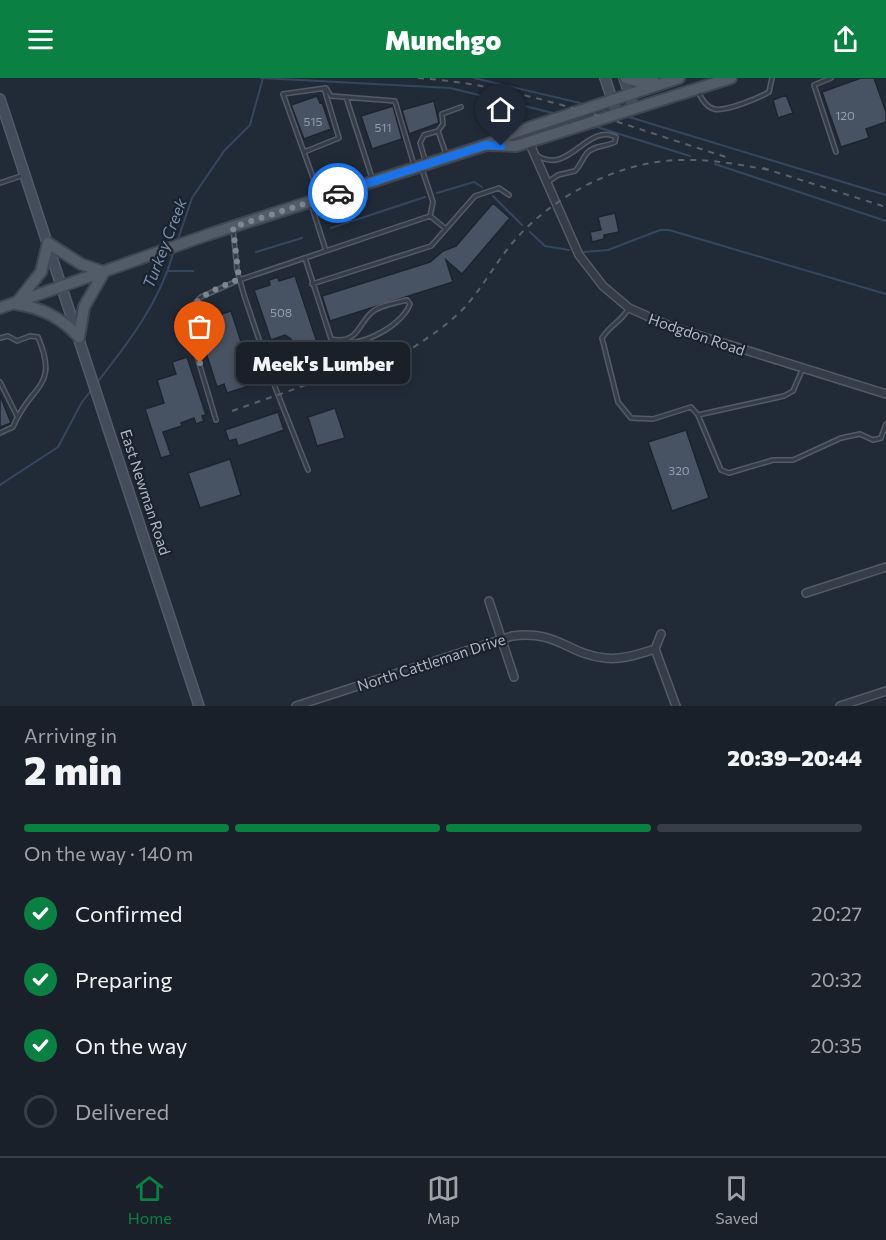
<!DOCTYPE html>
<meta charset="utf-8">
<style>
:root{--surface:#19202a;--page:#222832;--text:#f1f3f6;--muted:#9fa3a8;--line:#373e47;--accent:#0b8043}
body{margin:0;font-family:Commissioner,sans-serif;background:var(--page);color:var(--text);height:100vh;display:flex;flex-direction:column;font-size:22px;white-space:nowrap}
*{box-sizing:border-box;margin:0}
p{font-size:20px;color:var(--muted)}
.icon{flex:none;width:33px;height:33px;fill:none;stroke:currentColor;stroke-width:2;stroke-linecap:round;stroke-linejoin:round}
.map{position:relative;height:628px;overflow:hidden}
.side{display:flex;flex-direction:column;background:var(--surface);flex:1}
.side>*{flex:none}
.pin{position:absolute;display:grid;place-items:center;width:51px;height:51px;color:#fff;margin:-62px -26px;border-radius:50% 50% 50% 0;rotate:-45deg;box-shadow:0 0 6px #0007}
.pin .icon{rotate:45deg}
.courier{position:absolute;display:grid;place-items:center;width:60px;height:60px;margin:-30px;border:4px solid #1a73e8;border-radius:50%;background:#fff;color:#222;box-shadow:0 2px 8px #0007}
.bubble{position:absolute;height:42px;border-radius:9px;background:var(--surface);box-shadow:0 3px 9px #0003,0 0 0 2px var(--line);font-size:20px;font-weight:800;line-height:42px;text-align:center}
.head em{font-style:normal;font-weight:800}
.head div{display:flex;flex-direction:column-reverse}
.head{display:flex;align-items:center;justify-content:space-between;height:102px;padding:0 24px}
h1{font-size:39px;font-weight:800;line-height:45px}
.bar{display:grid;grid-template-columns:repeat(4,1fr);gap:9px 6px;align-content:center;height:72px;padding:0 24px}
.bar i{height:8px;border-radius:4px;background:var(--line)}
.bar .on{background:var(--accent)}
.bar p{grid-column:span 4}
ol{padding:0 24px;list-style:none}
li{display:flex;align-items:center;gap:18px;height:66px}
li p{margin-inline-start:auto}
li .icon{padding:6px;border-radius:50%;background:var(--accent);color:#fff;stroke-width:4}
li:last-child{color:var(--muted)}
li i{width:33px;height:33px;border:3px solid var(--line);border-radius:50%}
header{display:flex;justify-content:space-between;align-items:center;height:78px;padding:0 24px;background:var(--accent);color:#fff;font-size:27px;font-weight:800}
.tab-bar{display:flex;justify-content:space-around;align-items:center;height:84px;border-top:2px solid var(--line);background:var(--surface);font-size:16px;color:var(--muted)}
.tab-bar a{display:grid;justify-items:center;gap:3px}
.tab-bar .on{color:var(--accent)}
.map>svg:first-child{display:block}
</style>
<header><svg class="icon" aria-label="menu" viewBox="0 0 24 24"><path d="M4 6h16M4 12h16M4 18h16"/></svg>Munchgo<svg class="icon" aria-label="share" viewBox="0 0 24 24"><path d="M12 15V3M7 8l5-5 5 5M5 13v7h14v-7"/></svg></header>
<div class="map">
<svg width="886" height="628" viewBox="0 0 886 628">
<rect width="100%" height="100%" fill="#212b38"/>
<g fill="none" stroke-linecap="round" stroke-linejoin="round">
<path stroke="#35475f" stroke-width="2" d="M261,0L450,10L553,35
M474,0L580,25
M601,31L607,33
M629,39L886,117
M573,41L577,42
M597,49L690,78
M715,86L886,143
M437,115L474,104L482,109
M493,118L522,147
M331,150L425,119
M530,154L545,168L569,172
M177,164L192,120L224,73L250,47L263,0
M256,174L302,160
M584,174L608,172L660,152H669L886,216
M169,193H193
M96,306C128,265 161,223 174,172
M0,407L58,369L82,324L93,310"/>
</g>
<path fill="#475262" stroke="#1c242f" stroke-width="1.5" d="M861,0H874L886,34V44L866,51L869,60L841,69L822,14Z
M786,17L793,35L778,40L773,22Z
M317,18L320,25L322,24L331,51L304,61L291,27Z
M434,23L439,45L409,56L402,32Z
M393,28L402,61L372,71L361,38Z
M493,125L510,140L462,196L446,182L453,204L330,243L322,218L430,184L443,173L456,168Z
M615,135L619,154L604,157V161L592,164L590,154L601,152L598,139Z
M295,198L326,291L298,300L289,273L294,271L291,261L285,257L271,262L254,212L270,207L269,202L278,199L279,203Z
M231,233L255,306L227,315L224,306L217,309L199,253L206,251L203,242Z
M187,279L206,337L202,338L204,343L196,346L194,340L181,345L182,348L163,354L171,377L161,380L145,331L164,325L157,302L176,296L172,284Z
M0,317L11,345L0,349Z
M335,330L345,360L317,368L308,339Z
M278,334L284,352L238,368L236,361L229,363L225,352Z
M686,352L709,420L672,433L648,364Z
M230,381L241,417L200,430L188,395Z"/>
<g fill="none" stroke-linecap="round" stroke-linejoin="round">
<g stroke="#525b66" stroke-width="6">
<path id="lane" d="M831,0L814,7L836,74
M698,13C701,20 706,29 714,31C726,34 758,20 769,14L772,0
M346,19L372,100
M438,53L443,46L442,36L461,29
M304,74L339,60L324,10
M538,78C569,97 587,45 616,59L615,64C606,69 594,67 587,75C582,81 581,87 575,93L558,97L548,104
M426,85L420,65L424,57L438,53L446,76
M0,105L24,97
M320,119L283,16L326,10L331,18L395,23L414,87
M311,126L326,173
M430,138L446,151
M233,151L237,192L244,217L275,309L308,392
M305,180L332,264C355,272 401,250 410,226L407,222C396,225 379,227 371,235C358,247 357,267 331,261
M312,206L431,168L475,118L499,110L509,117
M629,230C622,243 610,247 602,260L618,324L631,340L653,341L691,329L698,337L721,392L729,395L773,382H793L841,360L860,356L873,362L881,360L886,346
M0,260L8,258L17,263L30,258L38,259C60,311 30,306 13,349L0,355
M0,304L17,338
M698,337L784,318L793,313L803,290
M216,342L188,248L191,229L201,219L239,202L430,138L433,124L422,91"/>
</g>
<g stroke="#525b66" stroke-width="10">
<path id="street" d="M529,64L579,177L603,208L629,230L672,249L886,316
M806,515L886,489
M489,523L514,599
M655,571L676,628
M296,628L512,558C558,552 567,576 605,580C622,582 639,576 655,571L661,556
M840,628L886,613"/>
</g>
<g stroke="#525b66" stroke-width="12">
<path id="secondary" d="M605,0L617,36
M624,0L634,31
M0,21L199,628"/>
</g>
<g stroke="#3e4652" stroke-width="14">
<path id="primary" d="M626,0L643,5L653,2
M489,67L516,68L731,0
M18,223L41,194L48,165L81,186L104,194L84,229L79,259
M16,226C43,230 61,240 79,259
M0,230L207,157L486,67L513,55L679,0"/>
</g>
<use href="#lane" stroke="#353d48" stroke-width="3"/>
<use href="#street" stroke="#353d48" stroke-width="7"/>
<use href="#secondary" stroke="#434c5b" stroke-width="9"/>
<use href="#primary" stroke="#525c68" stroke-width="10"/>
<path stroke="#57616f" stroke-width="2" stroke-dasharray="6 6" stroke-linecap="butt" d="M418,0C523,7 626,48 726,79
M763,90L886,129
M232,333L414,269C432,257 450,245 465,229C483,209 496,184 514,163C554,117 621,82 683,82C712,81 741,87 769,92"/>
</g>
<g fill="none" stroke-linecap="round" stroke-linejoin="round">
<path stroke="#7d8794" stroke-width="6" stroke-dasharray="0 10.8" d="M200,285C183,229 184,224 239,201L233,149L338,115"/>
<path stroke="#1a73e8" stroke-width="8" d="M338,115L486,67L501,68"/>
</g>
<g text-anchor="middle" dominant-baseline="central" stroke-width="4.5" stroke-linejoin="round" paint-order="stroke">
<g font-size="12" fill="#959eac">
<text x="845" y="37">120</text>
<text x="313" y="43">515</text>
<text x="383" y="49">511</text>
<text x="281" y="234">508</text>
<text x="679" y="392">320</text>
</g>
<g font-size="15" fill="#afb8c5" stroke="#1a222d">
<text transform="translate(697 256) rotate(19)">Hodgdon Road</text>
<text transform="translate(146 414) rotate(72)">East Newman Road</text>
<text transform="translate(431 584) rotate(-18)">North Cattleman Drive</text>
</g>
<g font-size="16" font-style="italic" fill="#788fac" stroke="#1a222d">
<text transform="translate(164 165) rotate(-69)">Turkey Creek</text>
</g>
</g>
</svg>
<div class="pin" style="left:200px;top:285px;background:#ea580c"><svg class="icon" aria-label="bag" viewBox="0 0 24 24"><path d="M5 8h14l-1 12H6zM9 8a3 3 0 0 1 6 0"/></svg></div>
<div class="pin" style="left:501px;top:68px;background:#1f2937"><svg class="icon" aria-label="home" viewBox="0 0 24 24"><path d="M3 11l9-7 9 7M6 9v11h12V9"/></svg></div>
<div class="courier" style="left:338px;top:115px"><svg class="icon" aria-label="car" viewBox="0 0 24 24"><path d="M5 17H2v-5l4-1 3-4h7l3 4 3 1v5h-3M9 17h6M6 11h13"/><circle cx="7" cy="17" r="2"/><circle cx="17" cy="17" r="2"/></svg></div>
<div class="bubble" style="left:236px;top:264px;width:174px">Meek's Lumber</div>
</div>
<section class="side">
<div class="head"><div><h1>2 min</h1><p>Arriving in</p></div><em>20:39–20:44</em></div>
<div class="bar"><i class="on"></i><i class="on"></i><i class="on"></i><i></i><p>On the way · 140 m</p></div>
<ol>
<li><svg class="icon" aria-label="check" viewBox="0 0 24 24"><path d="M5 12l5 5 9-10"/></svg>Confirmed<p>20:27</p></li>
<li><svg class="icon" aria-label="check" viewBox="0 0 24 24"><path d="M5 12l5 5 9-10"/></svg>Preparing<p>20:32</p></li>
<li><svg class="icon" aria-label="check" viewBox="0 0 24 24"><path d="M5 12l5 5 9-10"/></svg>On the way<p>20:35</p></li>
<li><i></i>Delivered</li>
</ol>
</section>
<nav class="tab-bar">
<a class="on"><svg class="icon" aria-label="home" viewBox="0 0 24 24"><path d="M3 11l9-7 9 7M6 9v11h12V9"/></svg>Home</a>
<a><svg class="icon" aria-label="map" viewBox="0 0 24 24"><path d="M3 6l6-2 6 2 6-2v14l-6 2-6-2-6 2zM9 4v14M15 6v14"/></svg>Map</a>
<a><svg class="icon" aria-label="saved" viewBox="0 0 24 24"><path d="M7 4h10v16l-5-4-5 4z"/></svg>Saved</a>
</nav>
